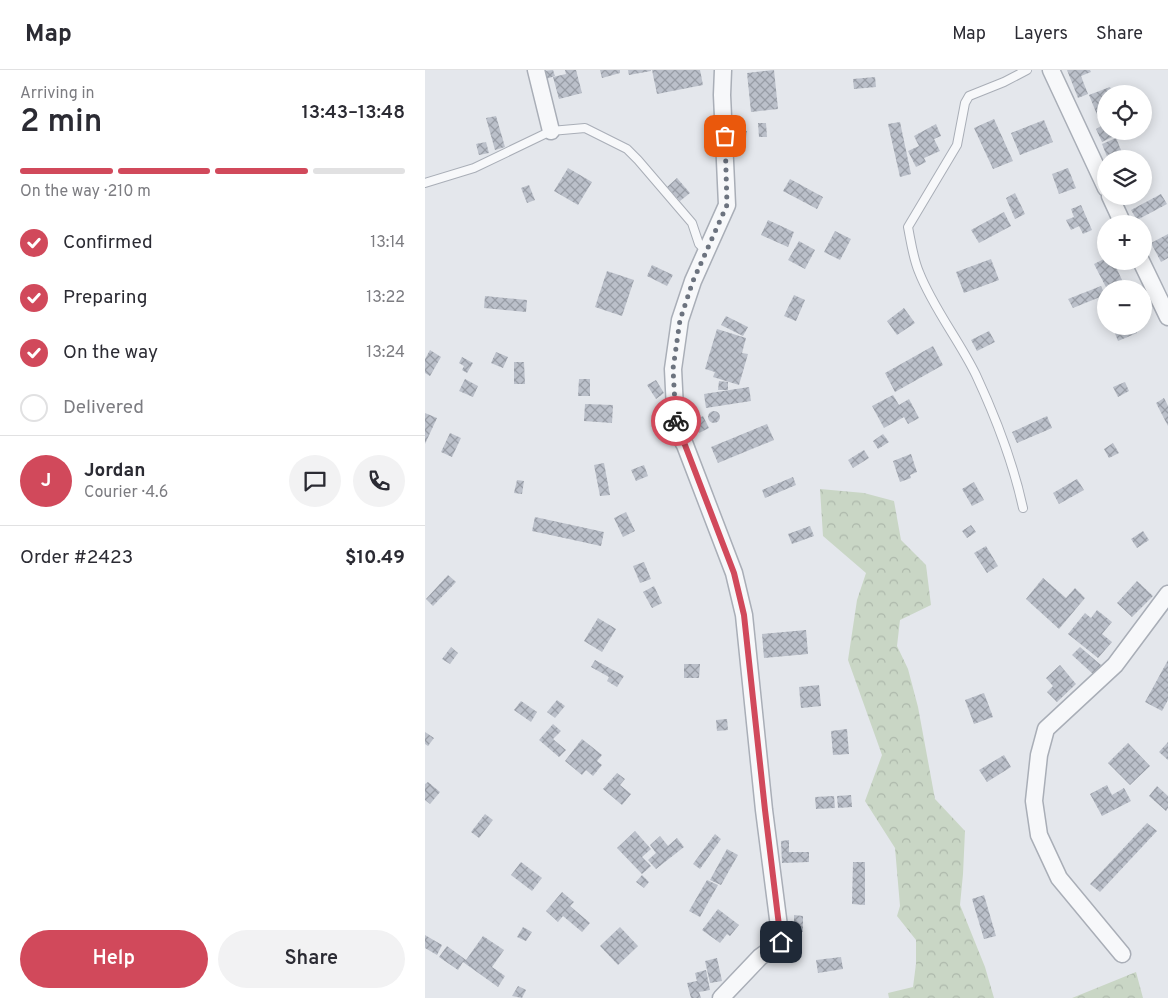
<!DOCTYPE html>
<meta charset="utf-8">
<style>
:root{--surface:#fff;--page:#f2f2f3;--text:#2b2b33;--muted:#7c7c81;--line:#e1e1e2;--accent:#d1495b}
body{margin:0;font-family:Overpass,sans-serif;background:var(--page);color:var(--text);height:100vh;display:flex;flex-direction:column;font-size:19px;white-space:nowrap}
*{box-sizing:border-box;margin:0}
p{font-size:16px;color:var(--muted)}
.icon{flex:none;width:28px;height:28px;fill:none;stroke:currentColor;stroke-width:2;stroke-linecap:round;stroke-linejoin:round}
.map{position:relative;flex:1;overflow:hidden}
.panel{display:flex;flex-direction:column;background:var(--surface);width:425px}
.panel>*{flex:none}
.tools{position:absolute;left:672px;top:15px;display:grid;gap:10px}
.tools a{display:grid;place-items:center;width:55px;height:55px;border-radius:50%;background:var(--surface);box-shadow:0 2px 12px #0003;font-size:25px}
.pin{position:absolute;display:grid;place-items:center;width:42px;height:42px;color:#fff;margin:-21px;border-radius:10px;box-shadow:0 2px 8px #0006}
.courier{position:absolute;display:grid;place-items:center;width:50px;height:50px;margin:-25px;border:4px solid #d1495b;border-radius:50%;background:#fff;color:#222;box-shadow:0 1px 6px #0007}
.headline em{font-style:normal;font-weight:600}
.headline div{display:flex;flex-direction:column-reverse}
.headline{display:flex;align-items:center;justify-content:space-between;height:85px;padding:0 20px}
h1{font-size:32px;font-weight:600;line-height:38px}
.bar{display:grid;grid-template-columns:repeat(4,1fr);gap:8px 5px;align-content:center;height:60px;padding:0 20px}
.bar i{height:6px;border-radius:4px;background:var(--line)}
.bar .current{background:var(--accent)}
.bar p{grid-column:span 4}
.line{display:flex;align-items:center;gap:12px;padding:0 20px;border-top:1px solid var(--line)}
.line div{flex:1}
.round{display:grid;place-items:center;flex:none;width:52px;height:52px;border-radius:26px;background:var(--page)}
ol{padding:0 20px;list-style:none}
li{display:flex;align-items:center;gap:15px;height:55px}
li p{margin-inline-start:auto}
li .icon{padding:5px;border-radius:50%;background:var(--accent);color:#fff;stroke-width:4}
li:last-child{color:var(--muted)}
li i{width:28px;height:28px;border:2px solid var(--line);border-radius:50%}
.primary-button{display:flex;gap:10px;margin-top:auto;padding:10px 20px}
.primary-button a{flex:1;height:58px;border-radius:30px;background:var(--accent);color:#fff;font-size:20px;font-weight:600;line-height:58px;text-align:center}
.primary-button a+a{background:var(--page);color:var(--text)}
header{display:flex;align-items:center;gap:30px;box-sizing:border-box;height:70px;padding:0 25px;background:var(--surface);border-bottom:1px solid var(--line)}
header strong{font-size:24px}
nav{display:flex;gap:28px;margin-inline-start:auto;font-size:18px}
main{display:flex;flex:1;min-height:0}
.map>svg:first-child{display:block}
</style>
<header>
<strong>Map</strong>
<nav><a>Map</a><a>Layers</a><a>Share</a></nav>
</header>
<main>
<section class="panel">
<div class="headline"><div><h1>2 min</h1><p>Arriving in</p></div><em>13:43–13:48</em></div>
<div class="bar"><i class="current"></i><i class="current"></i><i class="current"></i><i></i><p>On the way · 210 m</p></div>
<ol>
<li><svg class="icon" aria-label="check" viewBox="0 0 24 24"><path d="M5 12l5 5 9-10"/></svg>Confirmed<p>13:14</p></li>
<li><svg class="icon" aria-label="check" viewBox="0 0 24 24"><path d="M5 12l5 5 9-10"/></svg>Preparing<p>13:22</p></li>
<li><svg class="icon" aria-label="check" viewBox="0 0 24 24"><path d="M5 12l5 5 9-10"/></svg>On the way<p>13:24</p></li>
<li><i></i>Delivered</li>
</ol>
<div class="line" style="height:90px"><b class="round" style="background:var(--accent);color:#fff">J</b><div><b>Jordan</b><p>Courier · 4.6</p></div><a class="round"><svg class="icon" aria-label="chat" viewBox="0 0 24 24"><path d="M4 5h16v11H9l-5 4z"/></svg></a><a class="round"><svg class="icon" aria-label="phone" viewBox="0 0 24 24"><path d="M5 4h4l2 5-3 2q2 4 5 5l2-3 5 2v4C11 20 4 13 5 4z"/></svg></a></div>
<div class="line" style="height:65px"><div>Order #2423</div><b>$10.49</b></div>
<div class="primary-button"><a>Help</a><a>Share</a></div>
</section>
<div class="map">
<svg width="743" height="928" viewBox="0 0 743 928">
<defs>
<pattern id="forest-crowns" width="20" height="18" patternUnits="userSpaceOnUse" patternTransform="scale(1.25)"><rect width="20" height="18" fill="#c9d6c5"/><path d="M2 6a3 3 0 1 1 6 0M12 15a3 3 0 1 1 6 0" fill="none" stroke="#adb8ab"/></pattern>
<pattern id="building-cross-hatch" width="8" height="8" patternUnits="userSpaceOnUse" patternTransform="scale(1.25)"><rect width="8" height="8" fill="#bbc0ca"/><path d="M0 0l8 8M0 8l8-8" fill="none" stroke="#989da6"/></pattern>
</defs>
<rect width="100%" height="100%" fill="#e4e7ec"/>
<path fill="url(#forest-crowns)" d="M395,419L439,423L469,431L476,470L501,495L506,535L475,550L472,576L483,599L493,637L510,729L540,761L538,804L535,835L560,897L569,928H464L463,923L488,917L491,894V870L472,846L475,836L470,778L440,731L457,685L423,590L432,530L441,503L398,466Z
M711,902L718,928H647Z"/>
<path fill="url(#building-cross-hatch)" d="M128,0L130,6L121,9L118,1Z
M140,0H151L157,23L134,29L128,7L141,4Z
M175,0H195V3L177,8Z
M203,0H226V1L204,5Z
M227,0H275L278,15L232,24Z
M349,0L353,39L326,42L322,3Z
M642,0H665L666,2L656,6L663,24L653,28Z
M450,7L451,17L429,19L428,9Z
M685,17L688,24H681V43L673,47L664,25Z
M71,46L80,77L70,80L61,48Z
M569,49L588,91L568,99L549,58Z
M619,50L628,72L595,85L586,63Z
M475,52L486,104L475,107L463,54Z
M333,53H341L342,67H334Z
M511,54L516,66L509,69L515,81L499,88L501,92L491,97L483,81L494,76L489,66Z
M680,54L681,61H684L687,67L677,72L671,59Z
M311,60L322,61L321,68L310,67Z
M691,68L698,85L704,82L707,89H683L677,74Z
M61,72L64,83L54,85L51,74Z
M143,98L167,112L153,135L129,121Z
M643,98L651,118L634,124L627,104Z
M252,108L265,123L255,131L242,117Z
M365,109L398,127L392,139L358,121Z
M104,115L110,130L102,133L96,118Z
M590,123L600,144L590,149L581,128Z
M736,124L742,134L712,150L706,140Z
M656,135L667,160L658,164L654,156L646,160L641,150L649,147L646,139Z
M579,142L586,156L554,173L546,160Z
M343,150L369,162L363,177L336,165Z
M410,161L426,169L415,190L399,182Z
M743,164V188L736,192L726,173Z
M374,171L390,180L380,199L363,190Z
M681,188V191H688L698,212L684,219H682L669,194Z
M566,189L574,210L539,223L531,202Z
M227,195L248,205L242,216L222,206Z
M182,201L209,210L197,246L170,237Z
M676,216L680,225L648,238L643,229Z
M369,225L380,230L371,251L359,246Z
M60,226L102,230L101,242L59,238Z
M479,238L490,253L472,265L462,251Z
M301,246L323,257L318,266L296,255Z
M687,256H709L712,263L693,271Z
M292,259L321,268L317,283L323,284L314,315L288,307L290,302L280,299Z
M564,261L570,272L552,281L546,270Z
M508,276L518,295L470,322L460,303Z
M5,280L16,287L5,306L0,303V289Z
M71,282L83,287L78,298L66,293Z
M37,287L48,293L42,303L37,300L39,296L34,293Z
M89,292H99L100,314H89Z
M40,309L53,316L48,327L34,321Z
M154,309H165V326H153Z
M231,310L239,323L231,329L222,315Z
M294,311L303,312V320H293Z
M700,312L704,321L693,327L688,317Z
M324,317L326,331L281,338L279,324Z
M468,325L474,335L484,329L494,348L483,354L479,347L459,358L447,336Z
M739,328L743,336V356L731,333Z
M160,334L188,335L187,353L159,351Z
M283 347a6 6 0 1 1 12 0a6 6 0 1 1-12 0Z
M0,343L12,348L0,374Z
M278,346L284,358L274,363L268,351Z
M622,346L627,358L592,373L587,362Z
M342,354L349,370L293,393L286,377Z
M25,363L36,368L27,387L16,382Z
M458,364L464,372L453,379L448,371Z
M688,373L694,383L684,388L679,379Z
M439,380L444,388L428,398L423,390Z
M486,384L492,402L485,405L486,408L475,412L468,391Z
M179,393L185,425L175,426L169,395Z
M219,395L223,406L211,411L206,400Z
M368,407L371,415L340,428L337,420Z
M652,409L659,420L634,434L628,423Z
M92,410L99,411L97,424L89,423Z
M549,412L559,430L547,436L537,419Z
M201,442L210,461L198,467L189,448Z
M110,447L179,462L176,476L107,461Z
M546,455L551,462L542,468L537,461Z
M385,456L389,466L367,474L363,464Z
M718,461L724,470L712,478L706,469Z
M561,476L573,496L562,503L549,483Z
M219,492L226,509L215,513L208,496Z
M23,505L31,512L8,536L1,529Z
M618,508L641,528L650,518L660,528L634,559L601,529Z
M712,511L728,526L707,547L692,533Z
M229,516L237,533L227,538L218,522Z
M672,540L687,552L677,564L687,572L673,588L643,564L660,543L666,548Z
M173,548L191,559L177,582L159,571Z
M381,560L383,584L339,588L337,564Z
M26,577L33,583L25,594L17,589Z
M655,577L676,595L668,604L647,585Z
M170,590L199,606L192,617L182,611L184,607L166,597Z
M743,590V630L737,641L720,632Z
M259,594H275L274,608H259Z
M635,595L651,614L632,632L622,622L628,616L621,608Z
M394,615L396,636L376,638L374,617Z
M559,623L568,647L549,654L540,630Z
M132,630L140,636L130,648L122,642Z
M96,631L112,642L106,652L89,640Z
M302,649L303,660L292,661L291,650Z
M128,654L136,661L128,669L141,680L134,687L114,670Z
M422,659L424,684L408,685L406,661Z
M0,662L9,668L3,676L0,674Z
M157,669L177,685L172,691L177,695L168,706L161,700L157,705L140,691Z
M743,672V690L734,682Z
M703,673L725,696L705,715L683,693Z
M579,685L586,697L562,712L554,700Z
M192,703L200,709L195,715L206,724L197,735L178,719Z
M3,712L15,722L5,734L0,730V714Z
M682,715L687,725L699,718L706,731L677,746L665,724Z
M732,716L743,726V738L741,741L724,726Z
M426,725L427,737L413,738L412,726Z
M409,726L410,738L391,739L390,727Z
M60,744L68,750L54,768L46,762Z
M722,753L732,761L675,822L665,814Z
M210,761L226,779L217,787L226,796L217,804L192,778Z
M290,764L296,769L275,799L268,794Z
M235,766L243,776L252,768L259,777L231,799L223,790L231,783L225,775Z
M364,770V782H384V792L357,793L356,771Z
M302,779L313,785L296,815L285,810Z
M96,792L117,808L107,821L86,805Z
M428,792H440V835L427,834Z
M217,805L224,812L219,818L211,812Z
M282,810L293,815L275,847L264,841Z
M137,822L149,832L145,836L165,853L157,862L138,846L133,852L121,841Z
M559,825L571,866L559,869L547,829Z
M293,839L314,855L305,866L302,864L295,873L277,860Z
M369,845L378,846V862H369Z
M98,857L107,862L101,871L92,867Z
M195,857L213,876L193,895L175,876Z
M0,865L17,875L12,885L0,878Z
M58,866L79,880L67,897L80,906L73,917L38,892L33,900L14,887L22,876L41,890Z
M416,887L418,899L393,903L391,890Z
M292,888L297,911L285,913L280,891Z
M281,900L285,920L274,922L276,928H266L262,913L272,911L270,903Z
M93,916L101,920L97,928L87,926Z"/>
<g fill="none" stroke-linecap="round" stroke-linejoin="round">
<g stroke="#a9aeb7" stroke-width="10">
<path id="service" d="M0,113L49,98L126,61L160,58L202,79L213,90L267,153L274,174L281,181
M598,438C588,392 571,348 551,305C534,270 508,238 494,202C488,188 486,172 483,157L532,75L540,33L544,26L579,12L602,0"/>
</g>
<g stroke="#a9aeb7" stroke-width="19">
<path id="minor" d="M111,0L126,61
M626,0L681,118
M685,126L698,154
M716,191L743,247
M697,884L634,808L614,765L609,731L614,685L621,659L690,595L743,524
M296,928L335,887L356,872L339,740L319,545L309,503L260,375L251,359L248,299L255,250L268,211L302,135L297,25L298,0"/>
</g>
<use href="#service" stroke="#f7f8fa" stroke-width="8"/>
<use href="#minor" stroke="#f7f8fa" stroke-width="16"/>
</g>
<g fill="none" stroke-linecap="round" stroke-linejoin="round">
<path stroke="#6c737f" stroke-width="5" stroke-dasharray="0 9" d="M251,351L248,299L255,250L268,211L302,135L300,66"/>
<path stroke="#d1495b" stroke-width="6" d="M251,351V359L260,375L309,503L319,545L340,740L356,872"/>
</g>
</svg>
<div class="tools">
<a><svg class="icon" aria-label="locate" viewBox="0 0 24 24"><circle cx="12" cy="12" r="6"/><path d="M12 2v4M12 18v4M2 12h4M18 12h4"/></svg></a>
<a><svg class="icon" aria-label="layers" viewBox="0 0 24 24"><path d="M12 4l9 5-9 5-9-5zM3 14l9 5 9-5"/></svg></a>
<a>+</a>
<a>−</a>
</div>
<div class="pin" style="left:300px;top:66px;background:#ea580c"><svg class="icon" aria-label="bag" viewBox="0 0 24 24"><path d="M5 8h14l-1 12H6zM9 8a3 3 0 0 1 6 0"/></svg></div>
<div class="pin" style="left:356px;top:872px;background:#1f2937"><svg class="icon" aria-label="home" viewBox="0 0 24 24"><path d="M3 11l9-7 9 7M6 9v11h12V9"/></svg></div>
<div class="courier" style="left:251px;top:351px"><svg class="icon" aria-label="bike" viewBox="0 0 24 24"><circle cx="6" cy="16" r="4"/><circle cx="18" cy="16" r="4"/><path d="M6 16l4-8h5l3 8M10 8l3 8H6M13 5h3"/></svg></div>
</div>
</main>
